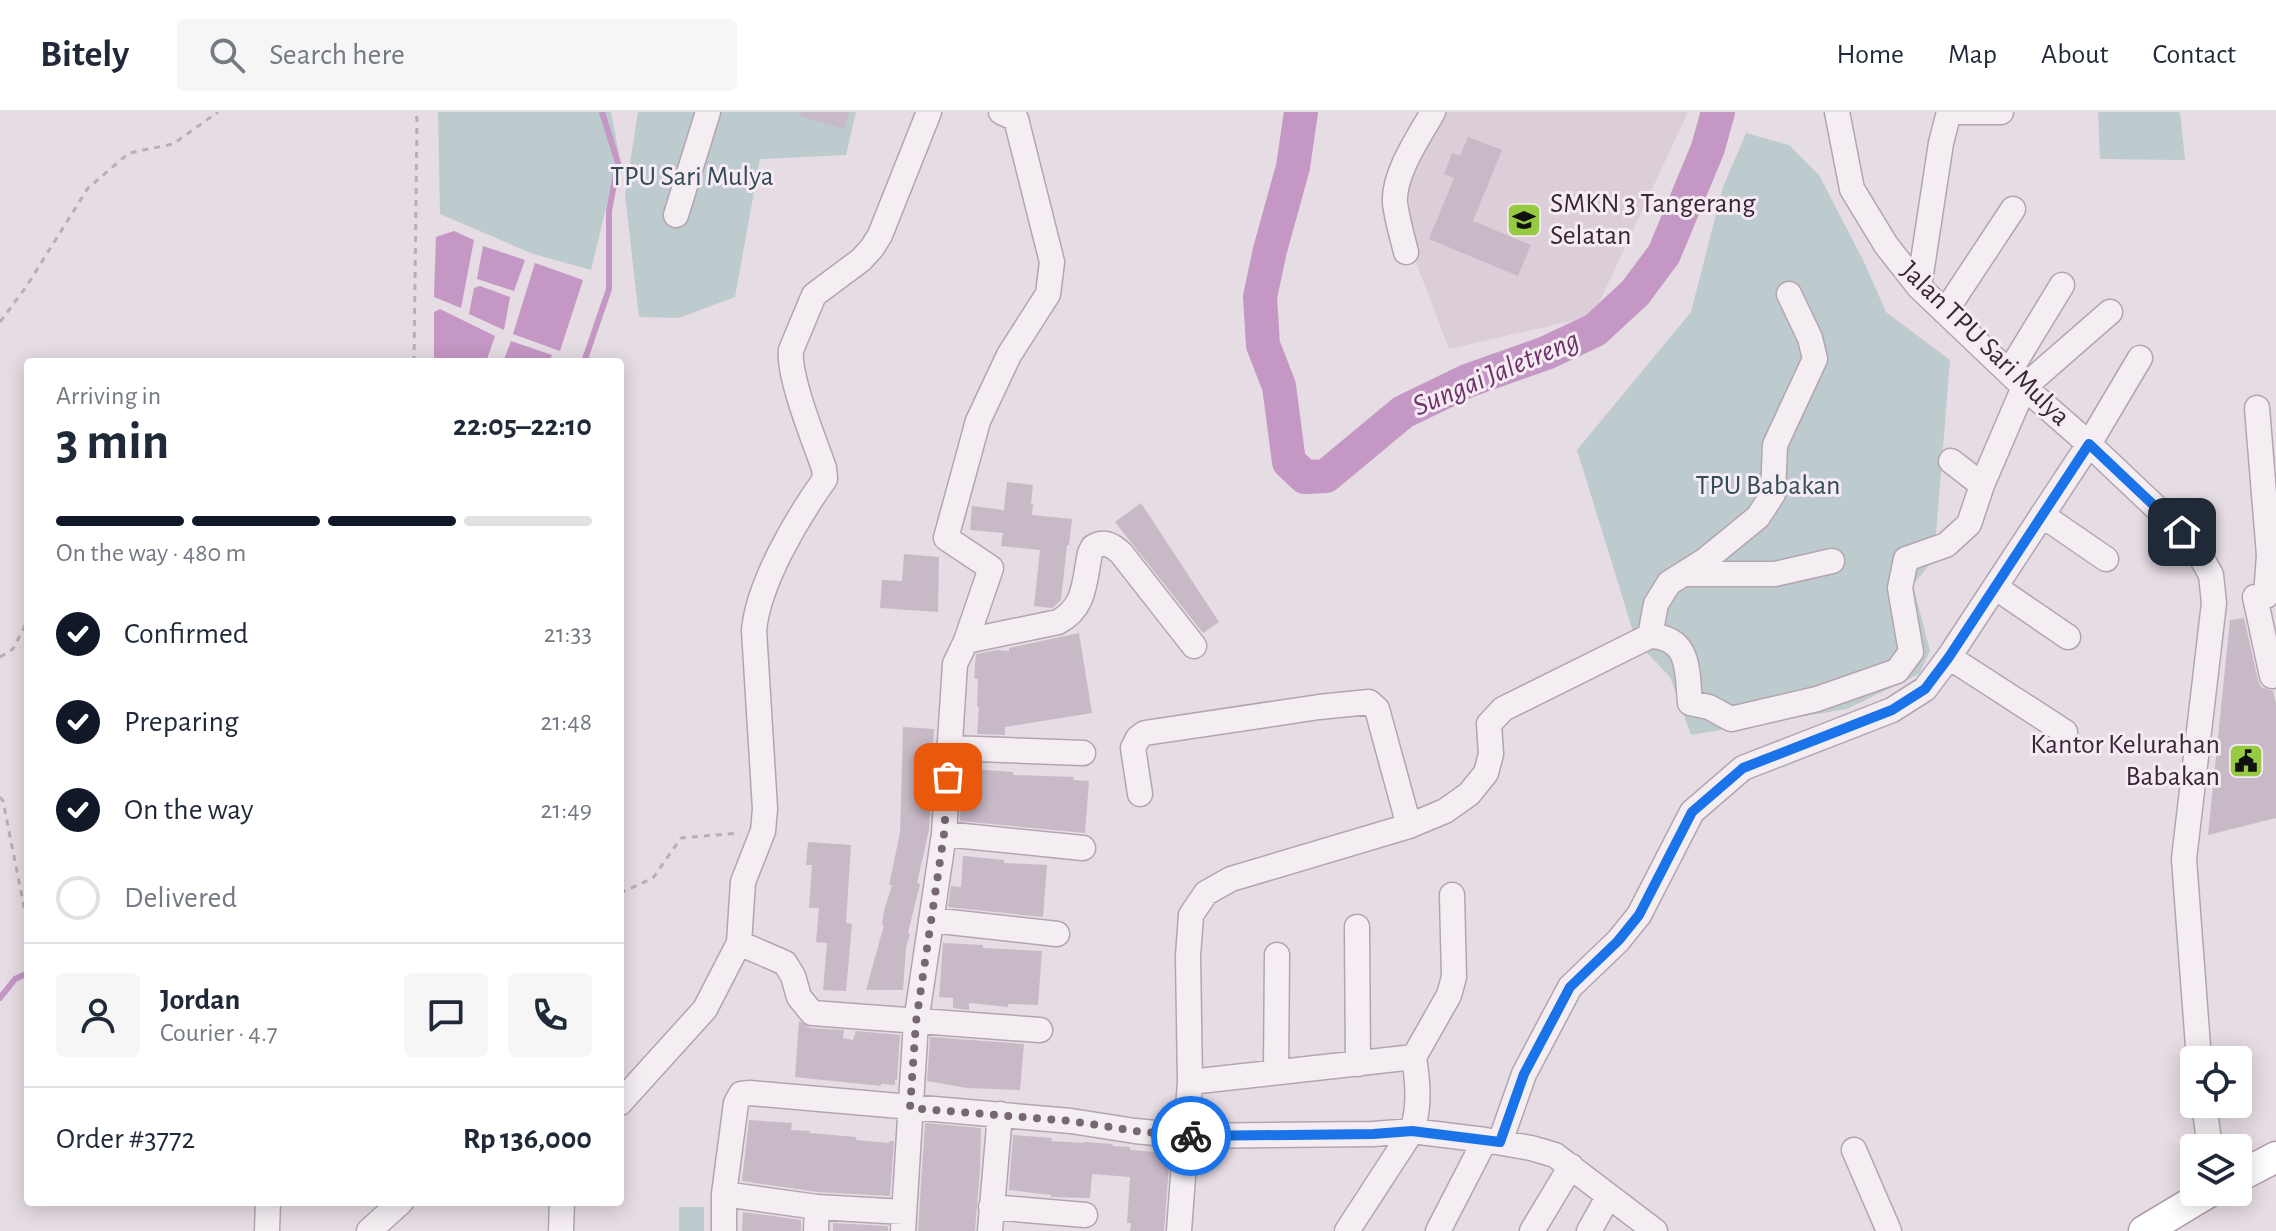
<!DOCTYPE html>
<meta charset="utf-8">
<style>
:root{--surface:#fff;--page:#f6f6f7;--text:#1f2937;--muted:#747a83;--line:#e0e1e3;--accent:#111827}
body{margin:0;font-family:"Alegreya Sans",sans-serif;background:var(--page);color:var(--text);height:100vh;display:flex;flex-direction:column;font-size:30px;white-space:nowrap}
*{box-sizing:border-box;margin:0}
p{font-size:26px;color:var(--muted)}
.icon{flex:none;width:44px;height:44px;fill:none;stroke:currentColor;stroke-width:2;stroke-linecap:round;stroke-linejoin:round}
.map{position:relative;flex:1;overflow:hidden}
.panel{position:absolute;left:24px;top:246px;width:600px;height:848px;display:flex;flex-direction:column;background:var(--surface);border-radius:8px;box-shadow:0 4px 20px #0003}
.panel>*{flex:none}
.tools{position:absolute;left:2180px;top:934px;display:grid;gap:16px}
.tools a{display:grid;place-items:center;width:72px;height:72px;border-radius:8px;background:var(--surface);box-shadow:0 4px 20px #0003;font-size:40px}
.pin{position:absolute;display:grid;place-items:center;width:68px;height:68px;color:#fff;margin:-34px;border-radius:16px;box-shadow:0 4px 12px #0006}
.courier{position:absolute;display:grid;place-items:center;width:80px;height:80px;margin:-40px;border:6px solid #1a73e8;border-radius:50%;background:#fff;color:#222;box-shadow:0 2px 10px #0007}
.summary em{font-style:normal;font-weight:700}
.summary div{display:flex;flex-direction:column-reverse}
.summary{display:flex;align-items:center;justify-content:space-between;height:136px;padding:0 32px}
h1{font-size:52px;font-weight:700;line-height:60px}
.bar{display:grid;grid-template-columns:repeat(4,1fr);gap:12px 8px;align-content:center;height:96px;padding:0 32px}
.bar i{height:10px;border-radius:6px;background:var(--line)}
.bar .selected{background:var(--accent)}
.bar p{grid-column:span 4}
.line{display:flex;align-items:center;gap:20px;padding:0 32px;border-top:2px solid var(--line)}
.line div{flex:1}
.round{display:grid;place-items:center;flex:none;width:84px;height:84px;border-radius:8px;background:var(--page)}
ol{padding:0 32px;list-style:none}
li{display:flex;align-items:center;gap:24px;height:88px}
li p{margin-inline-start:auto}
li .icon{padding:8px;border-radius:50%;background:var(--accent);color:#fff;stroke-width:4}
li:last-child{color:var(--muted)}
li i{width:44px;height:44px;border:4px solid var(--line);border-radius:50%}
header{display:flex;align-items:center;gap:48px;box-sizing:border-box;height:112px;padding:0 40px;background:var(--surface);border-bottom:2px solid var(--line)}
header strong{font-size:38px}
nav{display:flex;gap:44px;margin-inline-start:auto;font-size:28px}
.search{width:560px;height:72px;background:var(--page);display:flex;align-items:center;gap:20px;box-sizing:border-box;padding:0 28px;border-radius:8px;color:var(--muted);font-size:30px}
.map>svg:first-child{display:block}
</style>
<header>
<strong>Bitely</strong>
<div class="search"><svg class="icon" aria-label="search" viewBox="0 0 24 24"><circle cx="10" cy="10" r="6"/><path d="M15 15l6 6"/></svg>Search here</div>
<nav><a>Home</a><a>Map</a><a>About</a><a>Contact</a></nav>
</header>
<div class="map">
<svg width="2276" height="1119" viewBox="0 0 2276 1119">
<rect width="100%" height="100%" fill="#e6dce4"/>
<path fill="#dbced9" d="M1439,0H1688L1593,204L1449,237L1414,145L1408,71Z"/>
<path fill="#bdcbcf" d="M438,0H611L619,42L591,158L533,142L440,102Z
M638,0H856L846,43L760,47L735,185L679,206L639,205L625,83Z
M2098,0H2180L2185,48L2100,47Z
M1746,21L1789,33L1819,63L1865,152L1886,200L1950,248L1934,447L1913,473L1930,539L1919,562L1847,597L1691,623L1670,565L1636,529L1577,338L1691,200L1723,75Z
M679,1095H704V1119H679Z"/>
<path fill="#c597c4" d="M454,119L474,128L461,196L434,185L436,125Z
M483,134L525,148L514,179L477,167Z
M535,151L583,168L560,239L513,222Z
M480,174L510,185L504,218L469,202L474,176Z
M440,197L495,224L486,250H434V200Z
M511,229L552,243L549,250H503Z"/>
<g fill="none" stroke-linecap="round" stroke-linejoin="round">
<path stroke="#c597c4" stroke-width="6" d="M584,250L609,177V99L618,51L602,0
M0,886L15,867L28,861"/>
<path stroke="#c597c4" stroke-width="34" d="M1301,0L1293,55L1270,138L1260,185L1263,233L1279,274L1289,350L1305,365L1326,364L1403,300L1467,269L1546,241L1595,218L1635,181L1664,142L1708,36L1718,0"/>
</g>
<path fill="#c8b9c6" d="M801,0H849L844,17L800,4Z
M1468,25L1502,38L1473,109L1531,133L1518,164L1429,127L1454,66L1444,62L1452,41L1460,44Z
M1007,370L1033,373L1031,392H1033L1032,403L1072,407L1069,433H1067L1061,488L1052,496L1034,494L1040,438L1001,434L1003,421L970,418L972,394L1004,398Z
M1141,391L1219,510L1203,521L1115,410Z
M904,442L939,445L938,500L880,496L882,468L902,469Z
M2244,506L2258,568L2261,575L2273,579L2276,591V706L2208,723L2230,508Z
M1079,521L1092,601L1005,615V623L977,622L979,595H977L978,567L974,566L976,542L997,538L1009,539V536Z
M903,615L934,617L929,718L917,771L920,772L908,821L910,822L906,835L903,878H866L884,813H882L884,799L892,773H889L900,721Z
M972,657L1013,660V663L1074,665L1073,668L1089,669L1085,721L960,709L961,687H970Z
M808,730L851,733L846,811L852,812L846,879L823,878L827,831L816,830L819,796H809L812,753H806Z
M963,744L1004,748V751L1047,753L1043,805L948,795L951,774L961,775Z
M943,831L983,833V836L1042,839L1038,893L1008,892V895L969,891V898L953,896V886L939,885Z
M799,909L810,916L844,918L843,926L853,928L856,919L900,923L897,968H895V973L881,972V974L795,965Z
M930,925L1024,932L1020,978L967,976L927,969Z
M749,1008L792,1011L791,1018L810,1019V1021L856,1025V1028L889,1031V1029H894L890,1084L818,1080L742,1069Z
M925,1011L981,1016L980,1058L975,1119H918Z
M1013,1023L1052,1026L1051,1029L1084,1031V1030L1113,1032L1112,1034L1130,1035V1038L1170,1041L1164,1119H1130L1131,1111H1127L1130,1065L1092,1062L1090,1086L1051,1085V1083L1009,1078Z
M743,1100L801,1108V1119H742Z
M833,1111L888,1114V1119H833Z"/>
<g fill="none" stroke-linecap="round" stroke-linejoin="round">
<g stroke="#b3a5b0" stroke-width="27">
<path id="minor" d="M1837,0L1852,77L1886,133L1919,175L2024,275L2089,332L2182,420L2200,443L2211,463L2214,491L2184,747L2199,948
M1949,0H2001
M676,103L708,0
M1406,140C1402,124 1397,107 1395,91C1393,62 1419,25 1433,0
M1919,175L1941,31L1949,0
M1945,200L2013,97
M2009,260L2062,173
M2257,296L2269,443L2266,484
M1951,349L1982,373
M2042,403L2106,447
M1683,462H1775L1832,449
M1995,475L2068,525
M2255,485L2272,564
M1650,524L1656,492L1669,471L1704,449L1758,405L1773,382L1775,333L1815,247L1810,226L1789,182
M966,529L1058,510C1086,495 1084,470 1090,441L1093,435C1104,428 1112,433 1121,441L1194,534
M1949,545L2065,620
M950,636L1083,641
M1140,682L1133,636L1138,626L1145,621L1319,595L1369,590L1377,597L1409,714
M944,722L1083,736
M931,808L1057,822
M1357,815L1358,952
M739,831L785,851L793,864L799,885L812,901L1040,918
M1276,960L1277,843
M1190,970L1414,945L1449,883L1454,865L1452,783
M620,991L705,897L739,831L743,770L763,719L765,697L754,518C759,470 797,406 825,367L824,356C814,328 788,264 791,238L814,183L861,148L872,136L880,123L929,0
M2204,992L2210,1036
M1500,1030L1524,962L1570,875L1618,829L1639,803L1692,700L1743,656L1892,598L1925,577L1949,545L2089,332L2140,246
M1854,1038L1889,1119
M724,1082L817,1095L904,1100
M991,1095L1085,1103
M267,1119L268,1090
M369,1119L401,1090
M561,1119L562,1090
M724,1119V1082L736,991L741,982L750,981L1071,1009L1135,1019L1187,1024L1373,1022L1412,1019L1485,1028L1531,1036L1555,1043L1655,1119
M816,1119L817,1095
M903,1119L916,910L944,722L955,552L966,529L991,456L946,426L978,309L1009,243L1048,182L1052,150L1016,7L1001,0
M990,1119L1000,1002
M1179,1119L1190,970L1188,844L1191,803L1206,781L1231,767L1409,714L1445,699L1469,682L1486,661L1491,642L1489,612L1503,597L1650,524C1691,525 1687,560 1690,591L1709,595L1731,607L1817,587L1897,559L1911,540L1900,476L1906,447L1946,433L1969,412L1982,373L2024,275L2110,200
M1347,1119L1412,1019C1420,994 1418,971 1414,945
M1438,1119L1485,1028
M1532,1119L1571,1054
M1589,1119L1608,1085"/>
</g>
<g stroke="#b19cae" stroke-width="33">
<path id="major" d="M2238,1065L2276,1045
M2144,1119L2209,1080"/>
</g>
<path stroke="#b9aeb7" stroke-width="3" stroke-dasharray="6 6" stroke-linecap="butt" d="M0,210L26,175L88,76L129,41L173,32L218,0
M414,250L417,7L415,0
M0,545L13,537L28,508
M0,685L3,689L28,815
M620,781L653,766L681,726L740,721"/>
<use href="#minor" stroke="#f4eef3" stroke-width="24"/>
<use href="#major" stroke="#fff" stroke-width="30"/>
</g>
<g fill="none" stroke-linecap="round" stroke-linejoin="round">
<path stroke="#776674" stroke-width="8" stroke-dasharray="0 14.4" d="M948,665L944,722L916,910L910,996L1071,1009L1135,1019L1191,1024"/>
<path stroke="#1a73e8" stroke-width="10" d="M1191,1024L1373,1022L1412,1019L1500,1030L1524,962L1570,875L1618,829L1639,803L1692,700L1743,656L1892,598L1925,577L1949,545L2089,332L2182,420"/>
</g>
<defs>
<g id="school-square" transform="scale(1.8)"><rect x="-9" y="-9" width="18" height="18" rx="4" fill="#97c943" stroke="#f4ebf3"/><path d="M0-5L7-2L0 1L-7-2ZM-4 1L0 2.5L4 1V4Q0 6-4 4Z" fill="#111"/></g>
<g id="civic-square" transform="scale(1.8)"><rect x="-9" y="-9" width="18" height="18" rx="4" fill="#97c943" stroke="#f4ebf3"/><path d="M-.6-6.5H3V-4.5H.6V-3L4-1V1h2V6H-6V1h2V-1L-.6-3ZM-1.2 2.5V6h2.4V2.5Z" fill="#111"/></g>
</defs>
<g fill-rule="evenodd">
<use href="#school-square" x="1524" y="108"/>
<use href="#civic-square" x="2246" y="649"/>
</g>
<g text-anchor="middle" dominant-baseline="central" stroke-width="6" stroke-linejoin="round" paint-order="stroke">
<g font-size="28" fill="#344b57" stroke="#f4ebf3">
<text x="692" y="65">TPU Sari Mulya</text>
<text x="1768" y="374">TPU Babakan</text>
</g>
<g font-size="28" fill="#3b2638" stroke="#f4ebf3" text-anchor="start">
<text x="1550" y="92">SMKN 3 Tangerang<tspan x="1550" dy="32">Selatan</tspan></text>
<text x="2220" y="633" text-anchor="end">Kantor Kelurahan<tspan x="2220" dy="32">Babakan</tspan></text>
</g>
<g font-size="28" fill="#3b2638" stroke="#f4ebf3">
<text transform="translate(1985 232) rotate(44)">Jalan TPU Sari Mulya</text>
</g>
<g font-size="30" font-style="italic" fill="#6e3269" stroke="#f4ebf3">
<text transform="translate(1496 261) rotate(-23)">Sungai Jaletreng</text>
</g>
</g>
</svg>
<div class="tools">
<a><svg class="icon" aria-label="locate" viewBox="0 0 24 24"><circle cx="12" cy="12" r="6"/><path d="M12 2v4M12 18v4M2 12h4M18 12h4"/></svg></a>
<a><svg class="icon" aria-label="layers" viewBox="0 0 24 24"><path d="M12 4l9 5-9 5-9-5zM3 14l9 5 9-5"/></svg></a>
</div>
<div class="pin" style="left:948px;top:665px;background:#ea580c"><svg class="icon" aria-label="bag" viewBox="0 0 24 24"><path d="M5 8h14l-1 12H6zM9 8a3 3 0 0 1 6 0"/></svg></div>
<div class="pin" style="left:2182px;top:420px;background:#1f2937"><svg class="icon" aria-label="home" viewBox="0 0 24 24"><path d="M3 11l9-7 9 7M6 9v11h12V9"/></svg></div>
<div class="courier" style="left:1191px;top:1024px"><svg class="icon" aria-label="bike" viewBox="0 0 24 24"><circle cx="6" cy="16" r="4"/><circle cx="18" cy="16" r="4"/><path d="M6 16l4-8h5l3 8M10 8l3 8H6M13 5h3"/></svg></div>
<section class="panel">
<div class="summary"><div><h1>3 min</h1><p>Arriving in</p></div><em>22:05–22:10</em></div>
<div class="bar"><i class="selected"></i><i class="selected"></i><i class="selected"></i><i></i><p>On the way · 480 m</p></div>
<ol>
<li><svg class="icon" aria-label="check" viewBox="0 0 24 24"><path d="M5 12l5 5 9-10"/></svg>Confirmed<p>21:33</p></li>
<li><svg class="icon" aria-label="check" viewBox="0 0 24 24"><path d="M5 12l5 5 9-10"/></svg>Preparing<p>21:48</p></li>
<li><svg class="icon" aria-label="check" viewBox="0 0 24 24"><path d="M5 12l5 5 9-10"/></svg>On the way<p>21:49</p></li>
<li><i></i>Delivered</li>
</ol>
<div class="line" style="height:144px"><a class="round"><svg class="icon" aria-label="person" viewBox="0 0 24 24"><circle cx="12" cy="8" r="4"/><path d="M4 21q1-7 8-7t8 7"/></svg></a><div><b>Jordan</b><p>Courier · 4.7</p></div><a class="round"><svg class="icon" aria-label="chat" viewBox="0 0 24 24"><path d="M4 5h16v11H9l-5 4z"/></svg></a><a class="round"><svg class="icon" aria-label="phone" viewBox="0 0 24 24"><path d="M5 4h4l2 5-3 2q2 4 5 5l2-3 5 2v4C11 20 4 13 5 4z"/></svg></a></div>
<div class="line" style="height:104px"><div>Order #3772</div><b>Rp 136,000</b></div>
</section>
</div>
